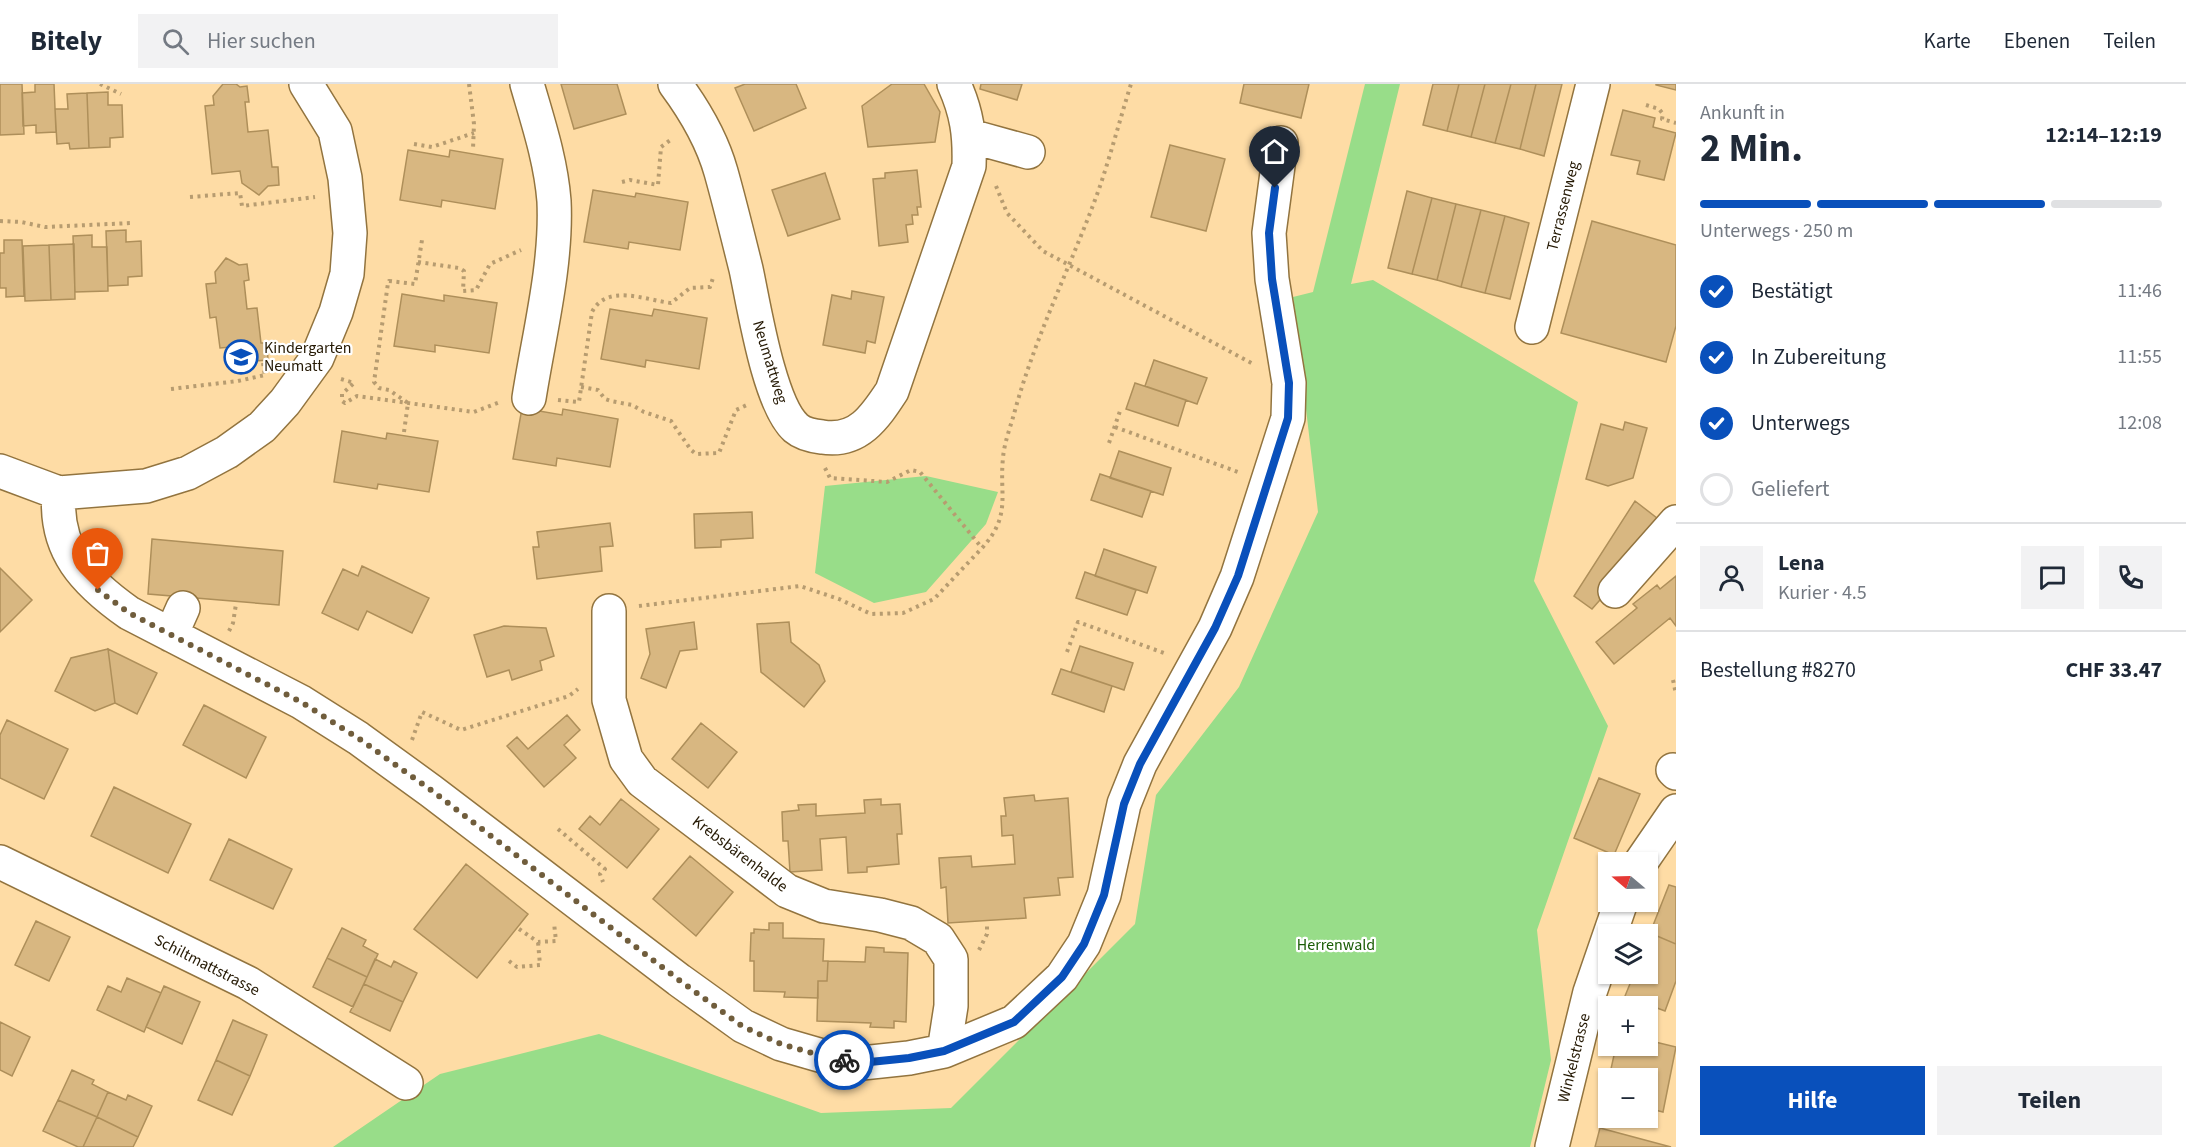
<!DOCTYPE html>
<html lang="de">
<meta charset="utf-8">
<style>
:root{--surface:#fff;--page:#f2f2f3;--text:#1f2937;--muted:#747a83;--line:#e0e1e3;--accent:#0950bb}
body{margin:0;font-family:"Source Sans 3",sans-serif;background:var(--page);color:var(--text);height:100vh;display:flex;flex-direction:column;font-size:22px;white-space:nowrap}
*{box-sizing:border-box;margin:0}
p{font-size:20px;color:var(--muted)}
.icon{flex:none;width:33px;height:33px;fill:none;stroke:currentColor;stroke-width:2;stroke-linecap:round;stroke-linejoin:round}
.map{position:relative;flex:1;overflow:hidden}
.side{display:flex;flex-direction:column;background:var(--surface);width:510px}
.side>*{flex:none}
.needle{width:39px;rotate:289deg}
.fabs{position:absolute;left:1598px;top:768px;display:grid;gap:12px}
.fabs a{display:grid;place-items:center;width:60px;height:60px;border-radius:0px;background:var(--surface);box-shadow:0 2px 4px #0004;font-size:30px}
.pin{position:absolute;display:grid;place-items:center;width:51px;height:51px;color:#fff;margin:-62px -26px;border-radius:50% 50% 50% 0;rotate:-45deg;box-shadow:0 0 6px #0007}
.pin .icon{rotate:45deg}
.courier{position:absolute;display:grid;place-items:center;width:60px;height:60px;margin:-30px;border:4px solid #0950bb;border-radius:50%;background:#fff;color:#222;box-shadow:0 2px 8px #0007}
.headline em{font-style:normal;font-weight:700}
.headline div{display:flex;flex-direction:column-reverse}
.headline{display:flex;align-items:center;justify-content:space-between;height:102px;padding:0 24px}
h1{font-size:39px;font-weight:700;line-height:45px}
.bar{display:grid;grid-template-columns:repeat(4,1fr);gap:9px 6px;align-content:center;height:72px;padding:0 24px}
.bar i{height:8px;border-radius:4px;background:var(--line)}
.bar .selected{background:var(--accent)}
.bar p{grid-column:span 4}
.line{display:flex;align-items:center;gap:15px;padding:0 24px;border-top:2px solid var(--line)}
.line div{flex:1}
.round{display:grid;place-items:center;flex:none;width:63px;height:63px;border-radius:0px;background:var(--page)}
ol{padding:0 24px;list-style:none}
li{display:flex;align-items:center;gap:18px;height:66px}
li p{margin-inline-start:auto}
li .icon{padding:6px;border-radius:50%;background:var(--accent);color:#fff;stroke-width:4}
li:last-child{color:var(--muted)}
li i{width:33px;height:33px;border:3px solid var(--line);border-radius:50%}
.primary-button{display:flex;gap:12px;margin-top:auto;padding:12px 24px}
.primary-button a{flex:1;height:69px;border-radius:0px;background:var(--accent);color:#fff;font-size:24px;font-weight:700;line-height:69px;text-align:center}
.primary-button a+a{background:var(--page);color:var(--text)}
header{display:flex;align-items:center;gap:36px;box-sizing:border-box;height:84px;padding:0 30px;background:var(--surface);border-bottom:2px solid var(--line)}
header strong{font-size:28px}
nav{display:flex;gap:33px;margin-inline-start:auto;font-size:21px}
.search{width:420px;height:54px;background:var(--page);display:flex;align-items:center;gap:15px;box-sizing:border-box;padding:0 21px;border-radius:0px;color:var(--muted);font-size:22px}
main{display:flex;flex:1;min-height:0}
.map>svg:first-child{display:block}
</style>
<header>
<strong>Bitely</strong>
<div class="search"><svg class="icon" aria-label="search" viewBox="0 0 24 24"><circle cx="10" cy="10" r="6"/><path d="M15 15l6 6"/></svg>Hier suchen</div>
<nav><a>Karte</a><a>Ebenen</a><a>Teilen</a></nav>
</header>
<main>
<div class="map">
<svg width="1676" height="1063" viewBox="0 0 1676 1063">
<rect width="100%" height="100%" fill="#fedca5"/>
<path fill="#98dd89" d="M1365,0H1400L1351,200L1373,196L1578,318L1534,497L1608,642L1537,846L1551,976L1530,1063H333L440,990L599,950L821,1029L951,1024L1135,840L1156,711L1239,603L1318,428L1293,213L1313,208Z
M926,392L998,408L986,440L926,508L874,519L815,489L825,402Z"/>
<path fill="#d8b781" stroke="#ae8f5a" stroke-width="1.5" d="M0,0H22L24,50L0,51Z
M35,0H54L56,48L36,49V41L23,42L22,9L35,8Z
M223,0H236L240,3L247,2L249,18H245L248,48L268,46L272,83H278L279,101L268,102L259,111L242,99L240,87L212,90L205,22L214,21L213,12Z
M561,0H617L626,30L574,45Z
M745,0H796L806,24L754,47L735,4Z
M892,0H924L940,28L935,58L868,63L862,22Z
M981,0H1022L1017,16L980,5Z
M1244,0H1309L1301,34L1240,19Z
M1433,0H1459L1447,47L1423,41Z
M1459,0H1485L1471,53L1447,47Z
M1485,0H1511L1495,59L1471,53Z
M1511,0H1536L1520,65L1495,59Z
M1536,0H1562L1544,72L1520,65Z
M1676,0V6L1656,1V0Z
M108,8V21H122L123,53L110,54V63L89,64L87,9Z
M87,9L89,64L70,65L69,59L57,60L55,25H68L67,10Z
M1623,26L1655,34L1653,43L1676,49L1664,96L1637,90L1640,77L1611,71Z
M1170,61L1225,75L1206,147L1151,133Z
M408,66L449,73L450,66L503,75L495,125L442,116L441,123L400,116Z
M917,86L921,123H917L918,131H912L913,140L906,141L908,158L879,162L873,95L885,94V89Z
M825,89L840,135L788,152L772,106Z
M593,106L635,113L636,109L688,118L680,166L629,158L628,165L584,158Z
M1407,107L1432,114L1412,190L1388,184Z
M1432,114L1456,120L1437,196L1412,190Z
M1456,120L1481,126L1461,203L1437,196Z
M1481,126L1505,132L1485,209L1461,203Z
M1505,132L1529,139L1510,215L1485,209Z
M1592,137L1676,161V242L1666,278L1561,249Z
M126,146V158L141,157L142,192L128,193V201L108,202L106,147Z
M92,151V163H107L108,207L75,208L73,152Z
M4,156H22L24,212L6,213V204H0V169H4Z
M74,160L75,215L51,216L49,161Z
M49,161L51,216L25,217L23,162Z
M226,174L239,181L247,180L249,196L244,197L247,225L257,224L261,259H267L268,276L255,277L248,287L232,274L231,263L220,264L216,233L210,234L206,200L216,199L215,188Z
M852,207L884,213L875,259L867,257L865,269L823,261L832,211L851,215Z
M402,210L444,217V211L497,219L489,269L435,261V268L394,262Z
M610,225L652,232L654,225L707,234L699,285L646,276L645,283L601,275Z
M1154,276L1207,294L1197,320L1145,302Z
M1135,299L1186,316L1178,342L1126,325Z
M522,324L562,331L563,325L618,335L610,383L557,374L556,382L513,375Z
M1625,338L1647,344L1633,394L1608,402L1586,395L1601,340L1623,346Z
M342,347L386,355L387,349L438,357L429,408L378,400L377,405L334,398Z
M1119,367L1171,384L1163,411L1110,394Z
M1100,390L1151,407L1142,433L1091,416Z
M1635,417L1666,441L1592,525L1574,512Z
M752,428L753,454L721,456V463L695,464L694,430Z
M610,439L613,462L600,463L602,487L537,495L533,463H539L537,448Z
M152,455L283,467L279,521L148,510Z
M1104,465L1156,483L1147,509L1095,492Z
M362,482L429,514L412,549L367,527L358,546L322,529L343,485L358,492Z
M0,484L32,516L0,548Z
M1085,488L1136,506L1127,531L1076,514Z
M1676,492V542L1670,534L1614,580L1596,558L1637,524L1633,520L1657,501L1660,505Z
M694,538L697,565L680,567L666,604L641,594L650,570L646,545Z
M789,538L791,558L819,581L825,597L804,623L761,588L757,540Z
M504,542L546,544L554,572L540,577L542,586L512,596L509,586L487,593L474,551Z
M1080,562L1133,579L1124,606L1071,588Z
M108,565L115,619L95,627L55,607L71,574Z
M108,565L157,589L137,630L115,619Z
M1061,585L1112,602L1104,628L1052,610Z
M204,621L266,653L246,694L183,661Z
M567,631L580,646L564,661L576,674L544,703L507,662L517,653L528,665Z
M7,636L68,665L44,715L0,694V651Z
M701,639L737,668L708,704L672,675Z
M1599,694L1640,710L1614,771L1574,754Z
M114,703L191,740L168,789L91,752Z
M1034,711L1035,717L1068,714L1073,793L1058,794L1060,811L1024,814L1026,834L948,839L946,803L941,804L939,774L971,772L972,783L1015,780L1013,751L1002,752L1001,732H1006L1004,714Z
M621,715L659,745L627,784L579,745L590,732L600,741Z
M881,715V721L900,720L902,750H897L899,780L867,783V788L848,789L846,753L820,755L822,786L790,788L788,757H783L782,728L799,726L798,721L816,720V732L865,729L864,716Z
M229,755L292,785L273,825L210,796Z
M690,772L733,808L696,852L653,815Z
M466,780L528,830L477,894L414,845Z
M1669,801L1676,803V860L1650,849Z
M36,837L70,853L49,897L15,881Z
M769,839H783V854L824,855L823,877H828L827,897H818V914L784,913L785,908L754,907V877H750L751,849H754V845L769,846Z
M342,844L366,856L363,862L378,870L367,893L327,874Z
M1650,849L1676,860V897L1665,927L1625,912L1634,890H1647V856Z
M866,863L884,864V868L908,869L906,938L894,937V944L870,943L871,939L817,937L818,897H827L828,877L865,878Z
M327,874L367,893L353,923L313,903Z
M375,875L391,883L394,877L417,889L403,918L364,900Z
M127,894L161,909L144,948L97,926L108,902L121,908Z
M364,900L403,918L390,947L350,928Z
M164,902L200,918L182,960L146,943Z
M233,936L267,951L250,992L216,976Z
M0,938L30,953L12,992L0,986Z
M1647,956L1676,963L1663,1028L1647,1024V994H1609L1616,962H1647Z
M216,976L250,992L232,1031L198,1016Z
M72,986L94,996L92,1000L108,1008L97,1033L58,1016Z
M108,1008L126,1016L128,1011L152,1022L138,1053L97,1033Z
M58,1016L97,1033L83,1063H78L43,1047Z
M97,1033L138,1053L133,1063H83Z
M1600,1044L1671,1063H1595Z"/>
<g fill="none" stroke-linecap="round" stroke-linejoin="round">
<g stroke="#92743f" stroke-width="36">
<path id="minor" d="M527,0C538,38 551,77 554,117C557,181 539,250 529,314
M675,0C695,27 712,56 721,88C730,120 738,153 746,185C754,222 769,320 796,344C803,350 813,352 822,353C858,359 875,333 892,307L969,82C970,51 967,29 954,0
M970,52L1028,68
M1532,243L1593,0
M0,387L59,409L146,402L188,389L227,368L262,343L285,318L317,274L336,228L347,190L350,149L345,94L335,47L306,0
M59,409C54,466 85,498 129,529L301,618L358,654L431,707L679,896L743,942L781,960L826,973L862,979L909,974L944,967L1014,938L1062,893L1084,860L1104,811L1124,720L1140,680L1215,544L1237,493L1288,334L1289,299L1272,195L1269,149L1281,59
M1615,507L1676,438
M609,527V616L626,675L642,697L787,807L824,822L880,831L911,839L938,855L951,875V922L944,967
M171,551L183,524
M1673,686L1676,689
M0,778L248,899L406,999
M1641,778L1676,727
M1552,1063L1590,908L1621,818"/>
</g>
<path stroke="#b79c70" stroke-width="4" stroke-dasharray="3 4.5" stroke-linecap="butt" d="M100,0L121,10
M469,0L474,40L473,65
M1646,21L1659,25L1663,30L1662,35L1676,39
M414,60L432,63L474,49
M622,98L630,96L658,101L661,63L673,54
M996,102L1007,129L1043,167L1255,281
M190,113L240,109L242,122L315,113
M0,137L21,138L45,143L131,139
M418,178L459,184L464,187L463,207L476,206L490,180L521,166
M263,279L265,292
M341,295L354,299L342,310V317L345,319L357,312L474,328L500,318
M581,303L598,306L605,315L611,317L632,321L644,328L671,337L691,366L696,370L719,369L736,326L749,320
M171,305L238,297L265,291
M558,316L579,318L592,228C607,199 645,216 671,219L690,204L710,203L714,191
M1115,343L1238,388
M404,348L408,319L389,306L379,304L374,298L388,199L389,197L415,200L422,156
M1109,359L1120,327
M825,384L830,394L887,398L911,386L920,388L982,464
M639,522L800,502L839,515L871,530L903,529L934,515L982,464C1012,431 999,411 1003,374C1004,360 1010,344 1014,330C1035,252 1072,180 1099,105C1111,70 1120,35 1131,0
M229,547L233,539L236,520
M1067,568L1078,538L1167,570
M1673,596L1676,610
M412,656L422,628L461,646L569,612L578,605
M558,745L605,785L600,790L603,798
M519,845L538,858L556,857L554,839
M979,866L987,850V841
M509,877L517,883L540,881L538,858"/>
<use href="#minor" stroke="#fff" stroke-width="33"/>
</g>
<g fill="none" stroke-linecap="round" stroke-linejoin="round">
<path stroke="#705d3c" stroke-width="6" stroke-dasharray="0 10.8" d="M98,506L129,529L301,618L358,654L431,706L679,896L742,942L781,960L826,973L844,976"/>
<path stroke="#0950bb" stroke-width="8" d="M844,976L870,978L909,974L944,967L1014,938L1062,893L1084,860L1104,811L1124,720L1140,680L1215,544L1238,492L1288,334L1289,299L1272,195L1269,149L1275,104"/>
</g>
<defs>
<g id="school-ring" transform="scale(1.725)"><circle r="9.5" fill="#fff" stroke="#0950bb" stroke-width="1.5"/><path d="M0-5L7-2L0 1L-7-2ZM-4 1L0 2.5L4 1V4Q0 6-4 4Z" fill="#0950bb"/></g>
</defs>
<g fill-rule="evenodd">
<use href="#school-ring" x="241" y="273"/>
</g>
<g text-anchor="middle" dominant-baseline="central" stroke-width="4.5" stroke-linejoin="round" paint-order="stroke">
<g font-size="16" fill="#241803" stroke="#fff">
<text transform="translate(1563 122) rotate(-76)">Terrassenweg</text>
<text transform="translate(770 278) rotate(73)">Neumattweg</text>
<text transform="translate(740 770) rotate(37)">Krebsbärenhalde</text>
<text transform="translate(207 881) rotate(27)">Schiltmattstrasse</text>
<text transform="translate(1574 974) rotate(-76)">Winkelstrasse</text>
</g>
<g font-size="16" fill="#241803" stroke="#fff" text-anchor="start">
<text x="264" y="264">Kindergarten<tspan x="264" dy="18">Neumatt</tspan></text>
</g>
<g font-size="16" fill="#1a5c05" stroke="#fff">
<text x="1336" y="861">Herrenwald</text>
</g>
</g>
</svg>
<div class="fabs">
<a><svg class="needle" viewBox="-14 -14 28 28"><path d="M0-13l5 13h-10z" fill="#e53935"/><path d="M0 13l5-13h-10z" fill="#747a83"/></svg></a>
<a><svg class="icon" aria-label="layers" viewBox="0 0 24 24"><path d="M12 4l9 5-9 5-9-5zM3 14l9 5 9-5"/></svg></a>
<a>+</a>
<a>−</a>
</div>
<div class="pin" style="left:98px;top:506px;background:#ea580c"><svg class="icon" aria-label="bag" viewBox="0 0 24 24"><path d="M5 8h14l-1 12H6zM9 8a3 3 0 0 1 6 0"/></svg></div>
<div class="pin" style="left:1275px;top:104px;background:#1f2937"><svg class="icon" aria-label="home" viewBox="0 0 24 24"><path d="M3 11l9-7 9 7M6 9v11h12V9"/></svg></div>
<div class="courier" style="left:844px;top:976px"><svg class="icon" aria-label="bike" viewBox="0 0 24 24"><circle cx="6" cy="16" r="4"/><circle cx="18" cy="16" r="4"/><path d="M6 16l4-8h5l3 8M10 8l3 8H6M13 5h3"/></svg></div>
</div>
<section class="side">
<div class="headline"><div><h1>2 Min.</h1><p>Ankunft in</p></div><em>12:14–12:19</em></div>
<div class="bar"><i class="selected"></i><i class="selected"></i><i class="selected"></i><i></i><p>Unterwegs · 250 m</p></div>
<ol>
<li><svg class="icon" aria-label="check" viewBox="0 0 24 24"><path d="M5 12l5 5 9-10"/></svg>Bestätigt<p>11:46</p></li>
<li><svg class="icon" aria-label="check" viewBox="0 0 24 24"><path d="M5 12l5 5 9-10"/></svg>In Zubereitung<p>11:55</p></li>
<li><svg class="icon" aria-label="check" viewBox="0 0 24 24"><path d="M5 12l5 5 9-10"/></svg>Unterwegs<p>12:08</p></li>
<li><i></i>Geliefert</li>
</ol>
<div class="line" style="height:108px"><a class="round"><svg class="icon" aria-label="person" viewBox="0 0 24 24"><circle cx="12" cy="8" r="4"/><path d="M4 21q1-7 8-7t8 7"/></svg></a><div><b>Lena</b><p>Kurier · 4.5</p></div><a class="round"><svg class="icon" aria-label="chat" viewBox="0 0 24 24"><path d="M4 5h16v11H9l-5 4z"/></svg></a><a class="round"><svg class="icon" aria-label="phone" viewBox="0 0 24 24"><path d="M5 4h4l2 5-3 2q2 4 5 5l2-3 5 2v4C11 20 4 13 5 4z"/></svg></a></div>
<div class="line" style="height:78px"><div>Bestellung #8270</div><b>CHF 33.47</b></div>
<div class="primary-button"><a>Hilfe</a><a>Teilen</a></div>
</section>
</main>
